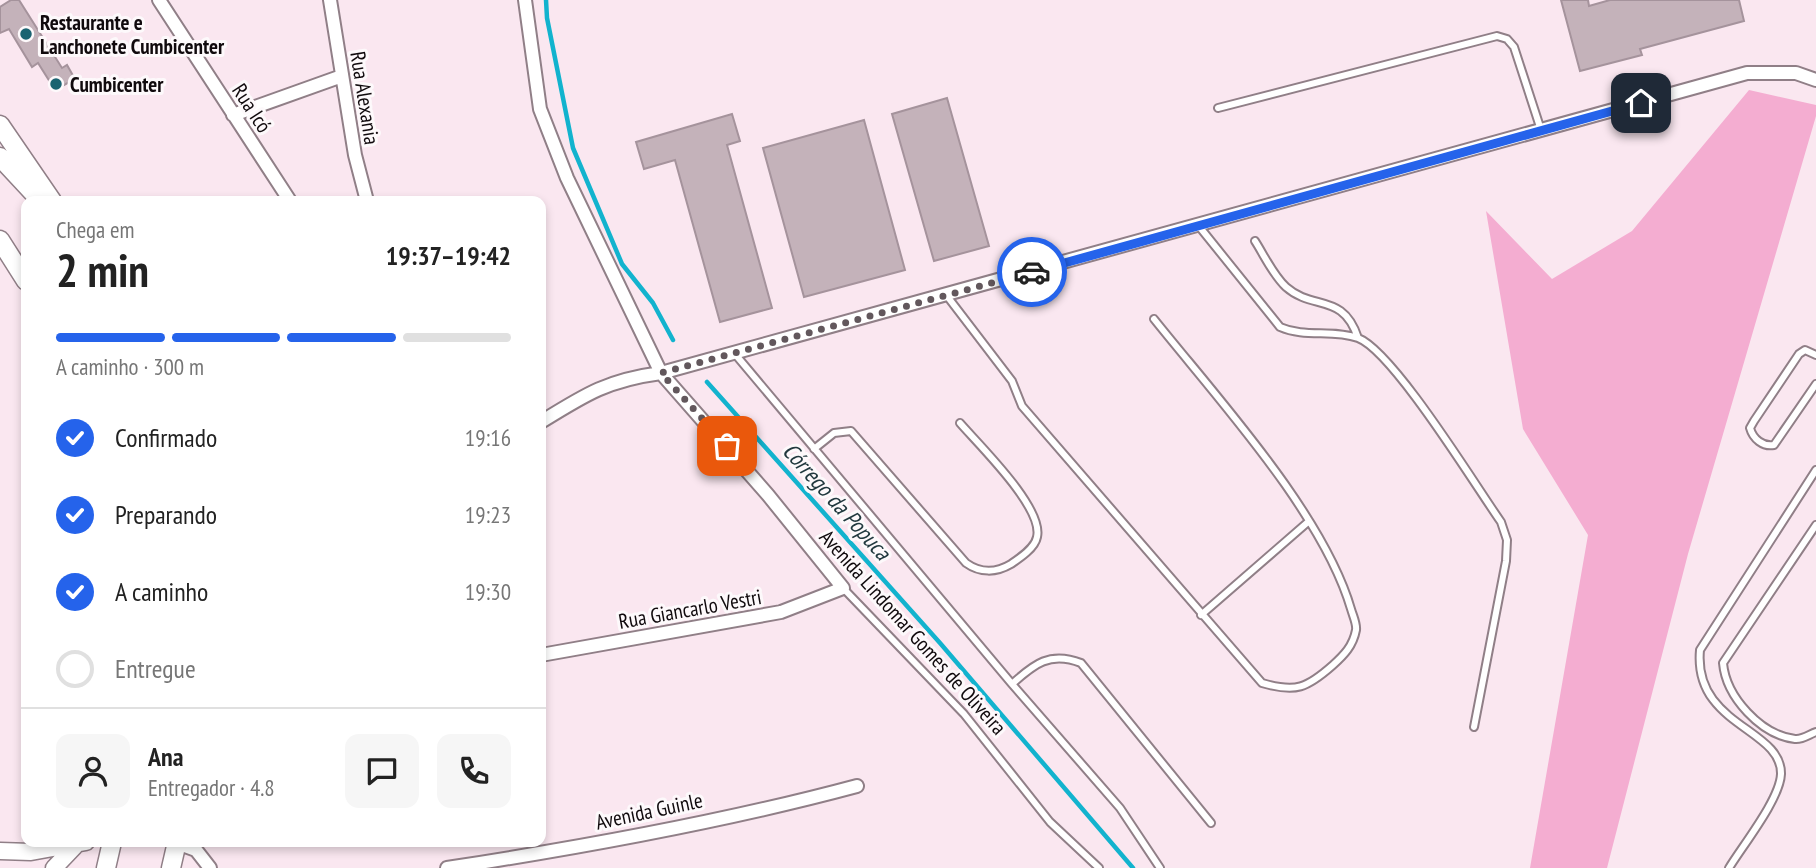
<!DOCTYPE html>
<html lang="pt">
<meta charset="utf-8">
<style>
:root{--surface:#fff;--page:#f6f6f6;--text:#222;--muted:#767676;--line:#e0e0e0;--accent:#2563eb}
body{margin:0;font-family:"PT Sans Narrow",sans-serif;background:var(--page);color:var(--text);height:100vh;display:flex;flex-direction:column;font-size:26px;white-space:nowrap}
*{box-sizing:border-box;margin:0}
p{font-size:23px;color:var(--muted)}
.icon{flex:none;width:38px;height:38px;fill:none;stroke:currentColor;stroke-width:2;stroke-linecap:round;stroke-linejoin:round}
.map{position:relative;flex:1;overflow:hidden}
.panel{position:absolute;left:21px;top:196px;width:525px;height:651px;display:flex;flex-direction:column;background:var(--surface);border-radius:14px;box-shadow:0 4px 10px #0003}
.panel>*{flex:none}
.pin{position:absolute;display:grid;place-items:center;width:60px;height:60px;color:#fff;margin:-30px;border-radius:14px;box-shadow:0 4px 10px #0006}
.courier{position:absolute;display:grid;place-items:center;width:70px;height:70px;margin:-35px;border:5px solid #2563eb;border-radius:50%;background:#fff;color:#222;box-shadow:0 2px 9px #0007}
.head em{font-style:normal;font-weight:600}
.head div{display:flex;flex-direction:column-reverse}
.head{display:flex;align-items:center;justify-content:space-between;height:119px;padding:0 35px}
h1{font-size:46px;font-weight:600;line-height:52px}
.bar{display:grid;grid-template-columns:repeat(4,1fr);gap:10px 7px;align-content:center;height:84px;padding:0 35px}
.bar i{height:9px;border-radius:5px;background:var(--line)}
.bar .active{background:var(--accent)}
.bar p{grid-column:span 4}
.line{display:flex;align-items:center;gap:18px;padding:0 35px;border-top:2px solid var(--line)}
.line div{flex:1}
.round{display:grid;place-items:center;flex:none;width:74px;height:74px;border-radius:14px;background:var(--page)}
ol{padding:0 35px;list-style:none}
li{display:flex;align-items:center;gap:21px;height:77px}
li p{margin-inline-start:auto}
li .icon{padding:7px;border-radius:50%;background:var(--accent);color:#fff;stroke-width:4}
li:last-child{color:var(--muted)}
li i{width:38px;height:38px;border:4px solid var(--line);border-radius:50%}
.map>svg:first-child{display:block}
</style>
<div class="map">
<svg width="1816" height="868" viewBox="0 0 1816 868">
<rect width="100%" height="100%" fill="#fae7f0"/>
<path fill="#f4add1" d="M1749,90L1816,105V116L1688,554L1607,868H1530L1588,535L1523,429L1486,211L1552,279L1632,231Z"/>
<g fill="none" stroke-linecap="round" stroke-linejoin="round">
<path stroke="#12b3ce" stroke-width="4.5" d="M546,0L547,18L573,148L622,264L653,303L673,340
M707,382L940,643L1133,868"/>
</g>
<path fill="#c4b2ba" stroke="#a5939c" stroke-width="2" d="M11,0H19L62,68L67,65L75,79L55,90L38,63L32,67L9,29L0,33V7Z
M1561,0H1588L1589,6L1610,0H1739L1744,21L1640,49L1642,55L1580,71Z
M947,98L989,246L934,261L892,114Z
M732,114L740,141L727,145L772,308L720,322L675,160L644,169L636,142Z
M864,120L905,270L804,297L763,148Z"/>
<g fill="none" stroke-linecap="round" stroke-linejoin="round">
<g stroke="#907f87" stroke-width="10">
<path id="service" d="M1218,108L1497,36L1507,39L1514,47L1541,130
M1198,225L1280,327C1305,338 1332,329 1358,338C1393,351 1475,485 1501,522L1507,540L1506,561L1474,727
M1255,241C1264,255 1273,275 1286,287C1313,311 1343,292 1358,338
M947,296L1012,381L1022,406L1262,683C1296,693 1307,688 1333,665C1344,655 1353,646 1356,630C1357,624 1353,616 1351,609C1323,513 1217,398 1154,319
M735,354L1012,684L1120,808L1160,868
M1816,355L1805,350L1799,354L1754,421L1750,428C1753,439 1763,447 1774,445L1816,384
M814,449L834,433L851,431L966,563C980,573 996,573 1011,564C1020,558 1035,548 1037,537C1044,508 979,445 960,423
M1816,525L1723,663C1726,697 1761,735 1795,739C1802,740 1810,734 1816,732
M843,588L964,714L1050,822L1099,868
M1201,615L1308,522
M1012,684C1034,664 1050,651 1081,663L1211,823
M1729,868C1743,845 1780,799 1781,774C1782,728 1693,726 1700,650L1816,470"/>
</g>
<g stroke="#907f87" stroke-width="16">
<path id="minor" d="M159,0L290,201
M330,0L355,155L367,201
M525,0L540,109L567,178L661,373L768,495L843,588L781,612L541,655
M233,115L342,76
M541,422C586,394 608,380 661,373L1747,73H1796L1816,80
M177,843L196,850L210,868
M447,868C584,847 723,822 857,786"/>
</g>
<g stroke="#907f87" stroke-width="19">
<path id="tertiary" d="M0,851L31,852L86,842
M54,868L75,846"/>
</g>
<g stroke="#907f87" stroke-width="21">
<path id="secondary" d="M0,125L52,201
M0,157L41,201
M0,240L26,281
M106,868L112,842
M171,868L177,842"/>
</g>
<use href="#service" stroke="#fff" stroke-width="6"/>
<use href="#minor" stroke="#fff" stroke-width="12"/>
<use href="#tertiary" stroke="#fff" stroke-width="16"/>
<use href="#secondary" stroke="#fff" stroke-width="18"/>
</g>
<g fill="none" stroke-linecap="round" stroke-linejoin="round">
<path stroke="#62575c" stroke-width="7" stroke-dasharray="0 12.6" d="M727,446L661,373L1032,272"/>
<path stroke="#2563eb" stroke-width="9" d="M1032,272L1641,103"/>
</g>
<g fill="#1a6371" stroke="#fdf9fb" stroke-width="2.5">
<circle cx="26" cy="34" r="7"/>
<circle cx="56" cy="84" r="7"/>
</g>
<g text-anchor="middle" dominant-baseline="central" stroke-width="6" stroke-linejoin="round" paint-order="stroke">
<g font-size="21" font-weight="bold" fill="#100a0d" stroke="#fdf9fb" text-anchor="start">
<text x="40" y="22">Restaurante e<tspan x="40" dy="24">Lanchonete Cumbicenter</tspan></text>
<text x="70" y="84">Cumbicenter</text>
</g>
<g font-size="21" fill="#100a0d" stroke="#fdf9fb">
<text transform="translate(365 98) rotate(81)">Rua Alexania</text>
<text transform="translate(252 108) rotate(57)">Rua Icó</text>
<text transform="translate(690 609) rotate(-10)">Rua Giancarlo Vestri</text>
<text transform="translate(913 632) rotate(48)">Avenida Lindomar Gomes de Oliveira</text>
<text transform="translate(649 811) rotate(-12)">Avenida Guinle</text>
</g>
<g font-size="23" font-style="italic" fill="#22393f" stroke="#fdf9fb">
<text transform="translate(837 501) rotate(48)">Córrego da Popuca</text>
</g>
</g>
</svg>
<div class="pin" style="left:727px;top:446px;background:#ea580c"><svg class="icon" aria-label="bag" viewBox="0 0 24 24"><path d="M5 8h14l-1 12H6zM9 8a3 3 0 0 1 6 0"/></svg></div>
<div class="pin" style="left:1641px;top:103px;background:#1f2937"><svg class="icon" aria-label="home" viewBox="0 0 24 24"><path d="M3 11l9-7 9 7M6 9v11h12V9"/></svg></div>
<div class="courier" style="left:1032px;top:272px"><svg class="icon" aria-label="car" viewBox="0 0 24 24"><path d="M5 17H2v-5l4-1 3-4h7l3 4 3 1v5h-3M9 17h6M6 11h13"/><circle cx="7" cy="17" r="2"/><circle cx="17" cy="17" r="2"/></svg></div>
<section class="panel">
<div class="head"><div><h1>2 min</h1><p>Chega em</p></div><em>19:37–19:42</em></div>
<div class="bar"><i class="active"></i><i class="active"></i><i class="active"></i><i></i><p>A caminho · 300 m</p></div>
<ol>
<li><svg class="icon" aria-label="check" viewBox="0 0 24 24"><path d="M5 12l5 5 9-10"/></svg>Confirmado<p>19:16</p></li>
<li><svg class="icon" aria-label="check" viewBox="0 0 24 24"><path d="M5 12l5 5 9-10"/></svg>Preparando<p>19:23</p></li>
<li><svg class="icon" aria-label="check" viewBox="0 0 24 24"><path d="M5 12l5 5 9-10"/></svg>A caminho<p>19:30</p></li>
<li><i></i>Entregue</li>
</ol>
<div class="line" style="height:126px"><a class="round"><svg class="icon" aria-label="person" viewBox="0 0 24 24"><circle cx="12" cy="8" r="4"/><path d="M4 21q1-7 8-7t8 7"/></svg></a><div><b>Ana</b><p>Entregador · 4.8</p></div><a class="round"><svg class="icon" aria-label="chat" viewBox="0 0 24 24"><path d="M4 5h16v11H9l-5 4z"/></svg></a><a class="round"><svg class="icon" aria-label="phone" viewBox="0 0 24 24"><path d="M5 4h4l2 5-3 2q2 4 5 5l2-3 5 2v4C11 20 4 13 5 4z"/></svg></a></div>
</section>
</div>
